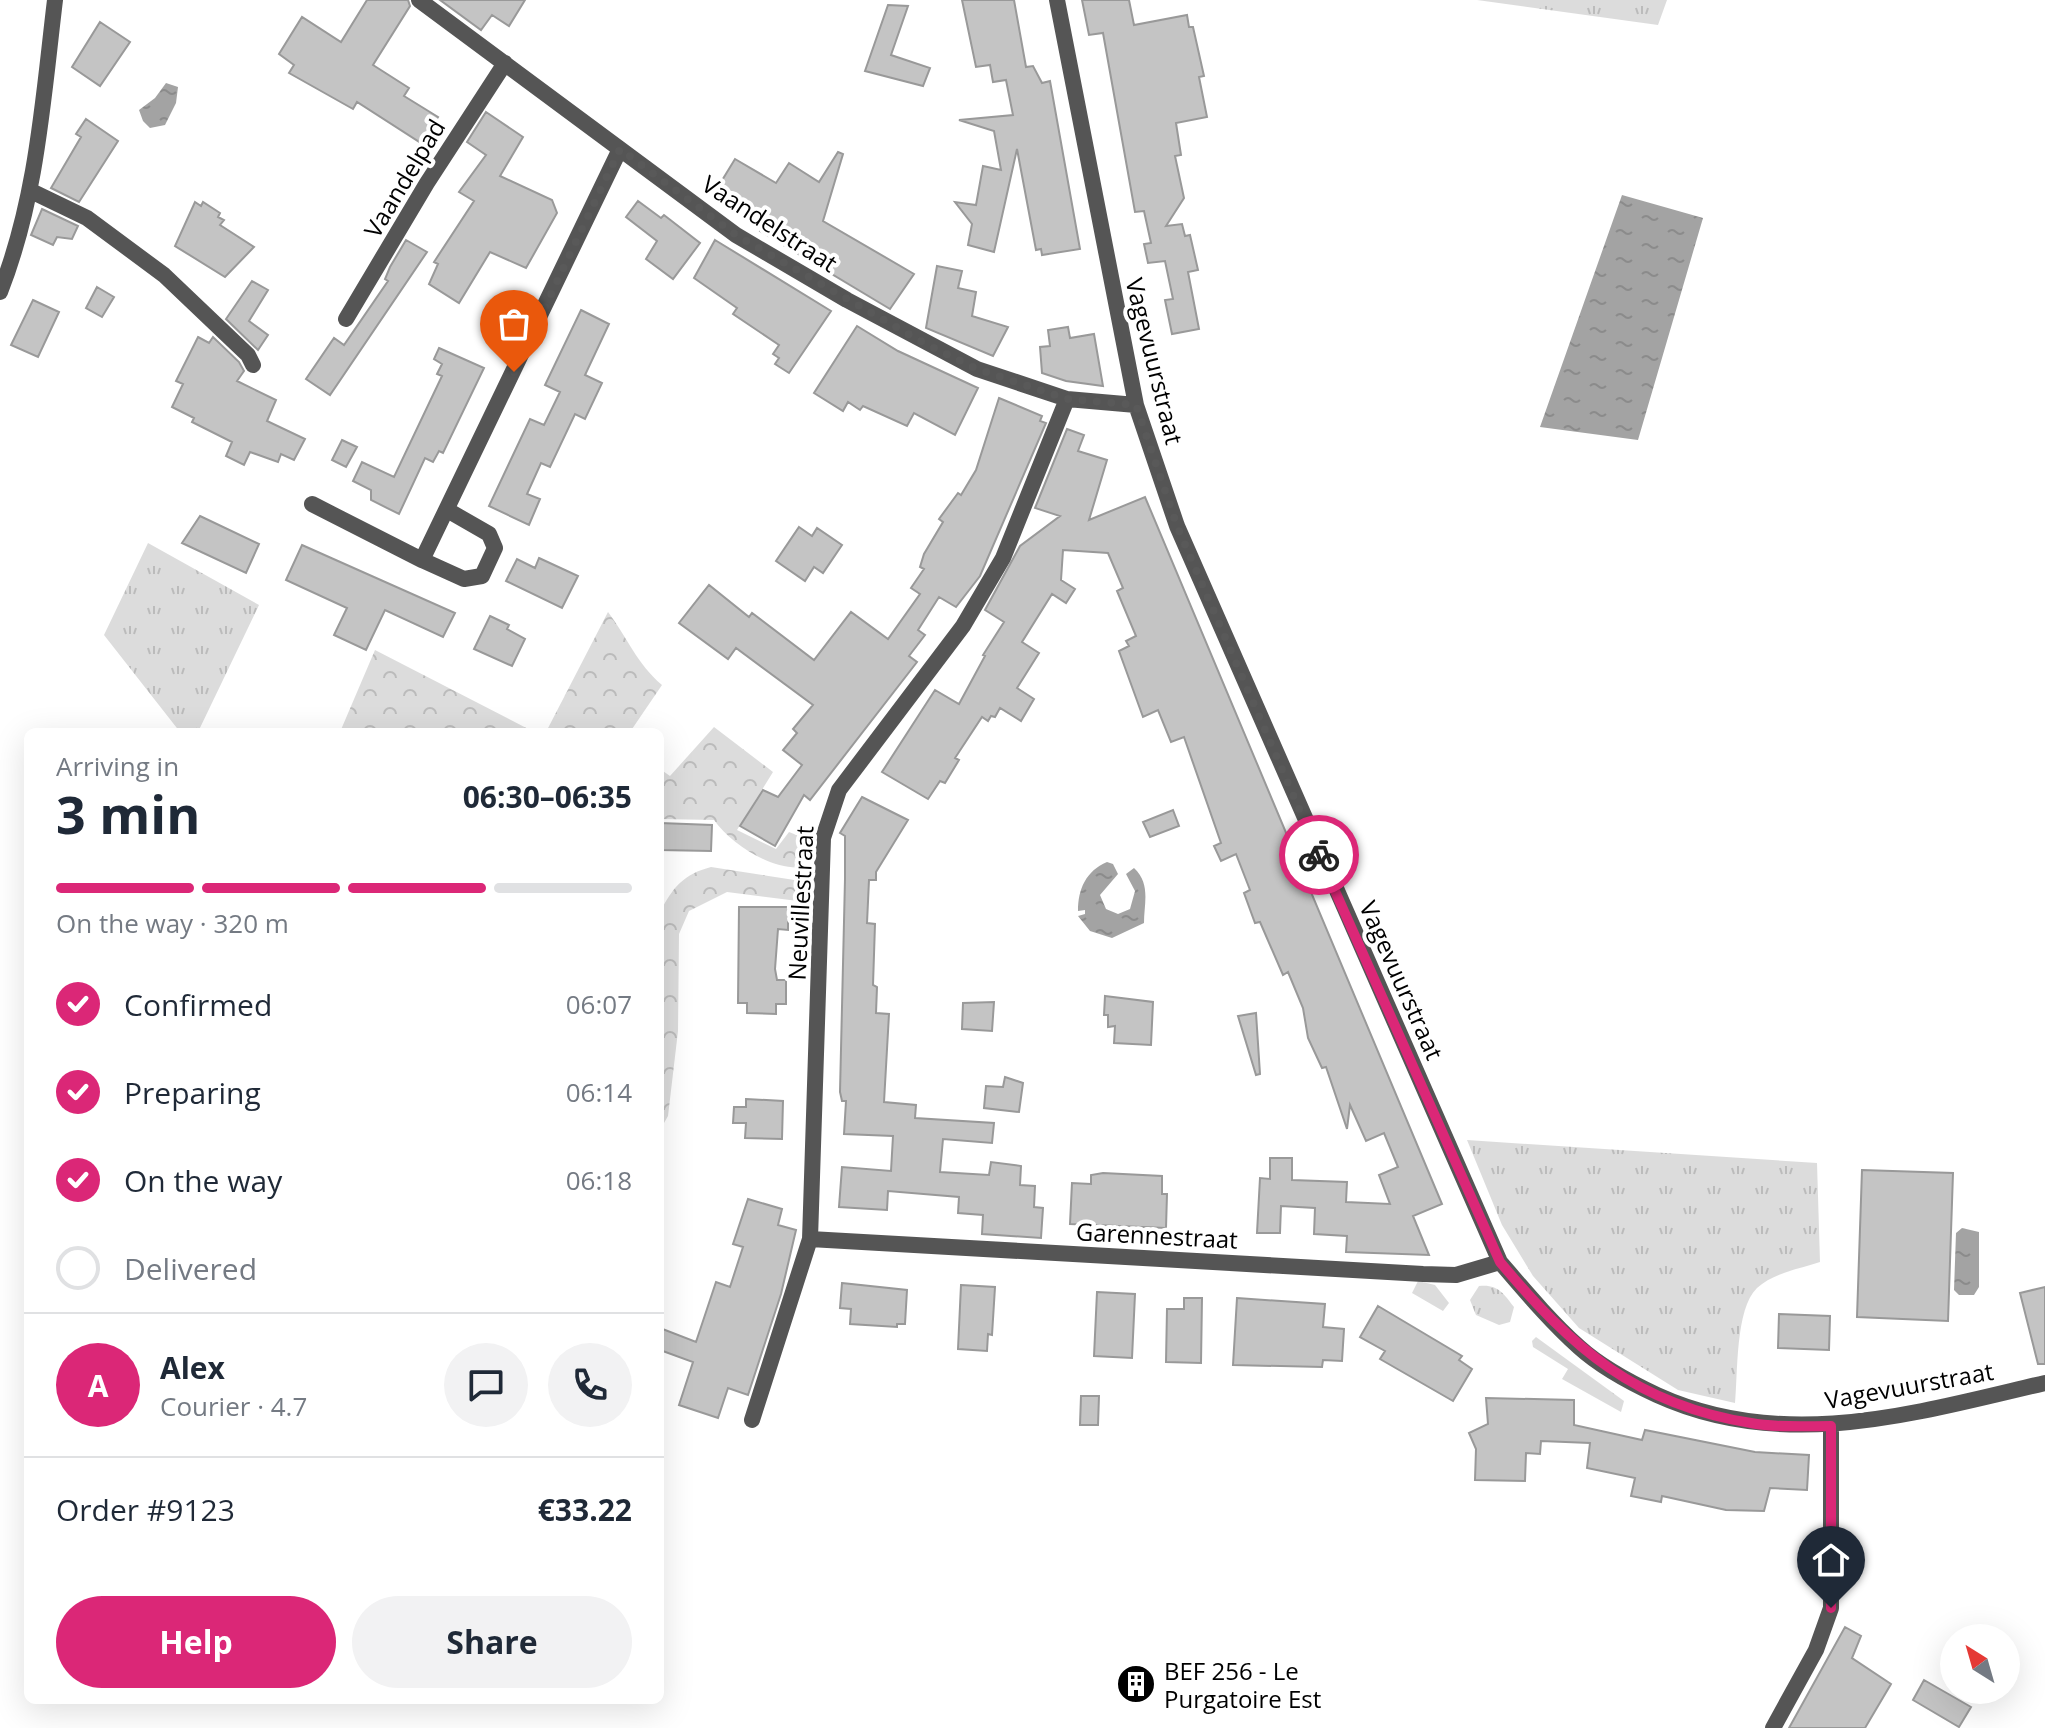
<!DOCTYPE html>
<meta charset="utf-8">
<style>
:root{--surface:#fff;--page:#f2f2f3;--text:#1f2937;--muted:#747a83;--line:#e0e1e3;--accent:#db2777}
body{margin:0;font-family:"Open Sans",sans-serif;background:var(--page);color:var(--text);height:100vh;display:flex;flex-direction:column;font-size:30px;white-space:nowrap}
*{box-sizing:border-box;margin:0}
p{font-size:26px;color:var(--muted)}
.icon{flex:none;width:44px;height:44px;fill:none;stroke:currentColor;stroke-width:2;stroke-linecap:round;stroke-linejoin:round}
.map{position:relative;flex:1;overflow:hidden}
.side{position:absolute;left:24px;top:728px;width:640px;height:976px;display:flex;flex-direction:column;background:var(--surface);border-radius:12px;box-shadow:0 8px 32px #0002}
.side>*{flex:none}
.needle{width:52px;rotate:323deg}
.tools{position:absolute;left:1940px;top:1624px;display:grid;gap:16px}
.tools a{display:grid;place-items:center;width:80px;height:80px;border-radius:50%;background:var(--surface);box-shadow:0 8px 32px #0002;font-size:40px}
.pin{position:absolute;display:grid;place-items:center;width:68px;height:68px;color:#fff;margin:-82px -34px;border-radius:50% 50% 50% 0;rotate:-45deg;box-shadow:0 0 8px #0007}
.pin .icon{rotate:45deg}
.courier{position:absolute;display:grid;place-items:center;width:80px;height:80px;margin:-40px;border:6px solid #db2777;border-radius:50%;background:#fff;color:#222;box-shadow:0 2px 10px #0007}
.headline em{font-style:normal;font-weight:700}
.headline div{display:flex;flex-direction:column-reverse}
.headline{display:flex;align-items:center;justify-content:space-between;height:136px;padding:0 32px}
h1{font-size:52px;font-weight:700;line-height:60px}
.bar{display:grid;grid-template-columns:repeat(4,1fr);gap:12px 8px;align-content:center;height:96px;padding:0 32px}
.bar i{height:10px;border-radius:6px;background:var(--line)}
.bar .on{background:var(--accent)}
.bar p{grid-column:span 4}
.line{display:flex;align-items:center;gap:20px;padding:0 32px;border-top:2px solid var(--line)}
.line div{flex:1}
.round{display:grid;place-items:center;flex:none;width:84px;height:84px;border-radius:42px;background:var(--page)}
ol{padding:0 32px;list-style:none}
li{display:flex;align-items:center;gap:24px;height:88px}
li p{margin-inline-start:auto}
li .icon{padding:8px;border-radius:50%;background:var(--accent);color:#fff;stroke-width:4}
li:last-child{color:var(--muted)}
li i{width:44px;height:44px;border:4px solid var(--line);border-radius:50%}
.cta{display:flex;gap:16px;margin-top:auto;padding:16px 32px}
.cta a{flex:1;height:92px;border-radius:48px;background:var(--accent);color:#fff;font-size:32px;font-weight:700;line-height:92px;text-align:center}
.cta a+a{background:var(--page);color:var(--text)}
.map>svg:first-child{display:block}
</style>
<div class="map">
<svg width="2045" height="1728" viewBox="0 0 2045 1728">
<defs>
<pattern id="grass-tufts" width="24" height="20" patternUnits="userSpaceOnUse" patternTransform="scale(2)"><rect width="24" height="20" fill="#dcdcdc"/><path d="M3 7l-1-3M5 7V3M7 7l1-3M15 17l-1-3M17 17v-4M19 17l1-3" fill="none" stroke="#bbb"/></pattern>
<pattern id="forest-crowns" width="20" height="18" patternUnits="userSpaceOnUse" patternTransform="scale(2)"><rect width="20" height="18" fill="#dcdcdc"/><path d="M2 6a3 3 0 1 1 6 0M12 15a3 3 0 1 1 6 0" fill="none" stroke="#bbb"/></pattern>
<pattern id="water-ripples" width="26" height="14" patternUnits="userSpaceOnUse" patternTransform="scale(2)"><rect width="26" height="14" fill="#a3a3a3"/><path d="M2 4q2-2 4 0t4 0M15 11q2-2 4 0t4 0" fill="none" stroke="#8b8b8b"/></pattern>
</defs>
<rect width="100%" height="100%" fill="#fff"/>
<path fill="url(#grass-tufts)" d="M1477,0H1667L1658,25Z
M148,543L259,605L198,732H180L104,635Z
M1467,1140L1817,1163L1820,1262C1799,1269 1773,1273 1757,1288C1735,1309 1738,1374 1735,1403L1678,1390L1579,1328L1533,1276L1502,1225Z
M1418,1281L1435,1285L1449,1303L1443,1311L1412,1293Z
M1479,1286C1498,1284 1503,1293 1514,1307L1510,1322L1499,1325L1476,1315L1470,1300Z
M1536,1337L1624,1401L1621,1412L1562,1379L1568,1369L1533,1347L1532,1341Z"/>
<path fill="url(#forest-crowns)" d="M608,612C627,637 637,664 662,685L630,732H546Z
M375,650L534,732H340Z
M714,727L773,772L737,830L776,849L789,832L799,836L806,851L803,867C772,871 731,844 714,820L660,819V769L670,776Z
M711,867L801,881L798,901L727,892L689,911L679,934L678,1031L668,1116L660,1130V912C673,887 684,874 711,867Z"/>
<path fill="url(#water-ripples)" d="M166,83L178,87L176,103L165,125L150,128L143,121L139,110L155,98Z
M1622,195L1703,218L1638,440L1540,427Z
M1107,862L1113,864L1118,874L1100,895L1106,909L1118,914L1130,909L1135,891L1126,874L1134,868C1151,884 1144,903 1144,923L1112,938L1090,931L1078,916L1085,914V910L1078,911C1078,889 1086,871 1107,862Z
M1962,1228L1979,1232V1287L1974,1295H1959L1954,1290L1956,1233Z"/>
<path fill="#c4c4c4" stroke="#999" stroke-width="2" d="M367,0H408L410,6L373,65L409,88L404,96L438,117L421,143L357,102L353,109L289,73L294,65L279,54L302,17L341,42Z
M440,0H525L509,26L492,15L481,30Z
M962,0H1014L1026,67L1033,66L1042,83L1050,81L1080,249L1042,255L1041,249L1036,250L1017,149L994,252L968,245L972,224L955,202L976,205L983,166L1001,170L994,131L959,120L1013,115L1006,80L993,82L990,65L976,67Z
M1082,0H1129L1134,25L1187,15L1189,27H1193L1204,76L1199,77L1207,117L1176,123L1181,155L1175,156L1184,198L1166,226L1182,224L1185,236L1190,235L1198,270L1188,272L1199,329L1172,334L1165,300L1173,299L1165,261L1148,263L1144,244L1151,243L1144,211L1135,212L1103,33L1089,35Z
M888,5L908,6L891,55L930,68L923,86L865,71Z
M100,22L130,42L100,86L72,67Z
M486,112L523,137L500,176L552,200L557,213L526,268L490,252L459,303L429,284L438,264L434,262L474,201L459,192L486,155L467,142Z
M86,119L118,141L79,202L51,188L81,137L76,134Z
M838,152L843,154L823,221L914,274L890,309L760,231L766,216L718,187L735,159L776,183L789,163L819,182Z
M638,201L661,218L664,215L700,243L673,279L646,259L657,241L626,217Z
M195,202L201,206L203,202L220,213L218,217L224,220L220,225L254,247L225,277L175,246Z
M42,209L78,226L72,239L57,237L53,245L31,235Z
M406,240L427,252L330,395L306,379L334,338L344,345L388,281L385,279L390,267Z
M715,240L831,311L789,373L775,364L779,358L773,354L779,345L733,314L737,308L694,278Z
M937,266L962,271L958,288L976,292L972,316L1008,327L993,356L926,328Z
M252,281L268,290L249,321L268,335L258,350L226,319Z
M97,287L114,297L102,317L86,308Z
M33,300L59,312L38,357L11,345Z
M581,310L609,324L585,375L602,383L585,419L575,414L550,467L541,463L527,494L540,499L529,525L489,506L530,419L544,425L560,392L545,385Z
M857,326L898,351L978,388L955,435L914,413L907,426L863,406L860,410L848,402L843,411L814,393Z
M1068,327L1070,338L1094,334L1103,386L1066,381L1042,373L1040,347L1050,346L1048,330Z
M198,337L209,343L213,337L239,362L244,371L237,381L276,400L267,421L305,439L294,460L281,454L278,462L250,452L244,465L226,456L232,442L192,422L194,418L172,407L183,384L176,381Z
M439,348L484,368L443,453L439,451L433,462L425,458L399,514L371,500V490L353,481L362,462L394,477L442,376L437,374L442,364L434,359Z
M999,398L1042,416L1040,421L1046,423L980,576L956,607L939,597L918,630L925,635L909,656L917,662L810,800L804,795L775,846L740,826L763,790L778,797L802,765L783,750L797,733L793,729L813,705L736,648L728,659L679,623L709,585L749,617L752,613L814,660L851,612L888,639L920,594L911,588L924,569L920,567L924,554L943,522L939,519L958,493L961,495L976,470Z
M1067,429L1084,435L1078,451L1107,460L1089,520L1145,497L1442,1204L1413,1216L1429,1255L1346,1252L1347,1236L1314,1234L1315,1208L1281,1206L1280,1233H1257L1260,1178L1270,1179V1158H1292V1180L1347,1182L1346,1202L1390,1204L1379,1175L1398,1167L1384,1133L1366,1141L1350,1105L1347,1129L1326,1067L1322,1068L1308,1038L1303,1008L1288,972L1283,975L1260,922L1255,923L1244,893L1250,890L1236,854L1221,861L1214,846L1221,843L1184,737L1171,742L1158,710L1143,717L1119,651L1129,646L1126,641L1136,636L1117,591L1123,588L1108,553L1063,550L1061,580L1075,589L1066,603L1052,594L1022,642L1039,653L1017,688L1034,699L1021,721L1000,708L995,717L991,716L988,721L982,717L955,758L959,760L945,783L940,781L928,799L882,772L935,690L959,704L985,656L983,655L1004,622L985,610L1020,546L1060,516L1035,508Z
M342,440L357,447L346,467L332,460Z
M200,516L259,544L246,573L182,543Z
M799,527L812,536L817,528L842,545L823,573L814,567L805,581L776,561Z
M302,545L455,613L443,637L385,610L366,650L334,635L347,608L286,580Z
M539,558L578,576L562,608L506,581L517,559L535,568Z
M490,616L509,625L507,629L525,639L512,666L474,649Z
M862,797L908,820L876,872V880H869L867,923L875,924L873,985L877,987L876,1013L889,1014L884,1102L916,1105L915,1118L994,1123L992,1143L943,1139L940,1172L989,1175L991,1162L1021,1166L1020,1185L1035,1186L1034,1207L1043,1208L1041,1238L982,1234L983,1215L958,1213L959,1197L888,1191L887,1210L839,1207L842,1167L891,1171L893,1136L844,1134L846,1101H842L840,1092L845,879V836L840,833Z
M1173,810L1179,826L1150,837L1143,822Z
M660,823L712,825L711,851L660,850Z
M739,907H788V930L778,929L775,969L777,980H786V1004H776V1014L747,1013V1003H738Z
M1105,996L1153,1002L1151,1045L1114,1043L1115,1026L1108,1027V1015H1104Z
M994,1002L992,1031L962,1029L963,1003Z
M1256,1013L1260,1074L1256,1075L1238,1016Z
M1005,1077L1023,1083L1019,1112L984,1108L986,1086L1003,1087Z
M746,1099L783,1101L782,1139L745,1138L746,1123H733L734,1107H746Z
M1862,1170L1953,1173L1948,1321L1857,1317Z
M1103,1173L1162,1176V1194H1167L1166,1228L1070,1224L1072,1183L1091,1184V1175Z
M748,1199L782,1209L778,1225L796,1230L781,1294L748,1395L728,1388L718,1418L679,1405L693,1362L660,1350V1328L696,1342L716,1282L730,1287L743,1247L733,1244Z
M842,1283L907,1290L905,1324H897V1327L850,1324L851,1309L840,1308Z
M961,1285L995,1287L992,1335L988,1334L987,1351L958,1349Z
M2045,1287V1364H2038L2020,1293Z
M1097,1292L1135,1294L1132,1358L1094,1356Z
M1184,1298H1202L1201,1363L1166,1362L1167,1309H1184Z
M1237,1298L1325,1304L1323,1327L1344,1329L1342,1361L1323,1360L1322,1367L1233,1365Z
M1378,1306L1462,1356L1459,1360L1472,1369L1453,1401L1380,1359L1385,1351L1360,1337Z
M1779,1314L1830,1316L1829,1350L1778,1348Z
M1081,1396H1099L1098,1425H1080Z
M1486,1398L1574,1400V1425L1642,1440L1645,1430L1755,1452L1809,1455L1807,1490L1770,1488L1764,1511L1726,1510L1662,1496L1661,1502L1631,1496L1635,1478L1587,1468L1590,1443L1541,1441L1540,1454L1526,1453L1525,1481L1475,1480L1476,1449L1469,1433L1488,1424Z
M1845,1627L1861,1636L1852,1658L1891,1684L1865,1728H1789Z
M1127 1684a9 9 0 1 1 18 0a9 9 0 1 1-18 0Z
M1924,1680L1971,1707L1959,1727L1913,1700Z"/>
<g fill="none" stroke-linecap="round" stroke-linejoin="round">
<path stroke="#555" stroke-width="16" d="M419,0L736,235L847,300L977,369L1067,399L1136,405
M1057,0L1136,405L1177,526L1500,1262C1525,1291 1550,1321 1579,1347C1601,1367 1629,1382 1657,1395C1784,1453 1916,1413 2045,1383
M31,191L87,218L164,275L248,355L253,365
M0,292C37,198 43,99 55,0
M346,319L427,183L505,63
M312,504L422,560L620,149
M422,560L464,579L482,576L495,548L489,534L449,511
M810,1239L1423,1274L1456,1275L1500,1262
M752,1420L810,1239L823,838L839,790L963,626L1003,558L1067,399
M1773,1728L1816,1650L1831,1608V1426"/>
</g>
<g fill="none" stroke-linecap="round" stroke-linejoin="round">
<path stroke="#595959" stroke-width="8" stroke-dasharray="0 14.4" d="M514,372L620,149L736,235L924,343L977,369L1067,399L1136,405L1177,526L1319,855"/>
<path stroke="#db2777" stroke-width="10" d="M1319,855L1500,1262C1572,1348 1636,1405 1751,1423C1777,1428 1805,1426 1831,1426V1608"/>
</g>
<defs>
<g id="building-disc" transform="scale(2)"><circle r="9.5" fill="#000" stroke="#fff"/><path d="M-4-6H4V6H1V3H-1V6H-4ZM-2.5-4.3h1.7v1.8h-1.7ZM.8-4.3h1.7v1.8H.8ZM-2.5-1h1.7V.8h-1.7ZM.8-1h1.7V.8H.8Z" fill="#fff"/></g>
</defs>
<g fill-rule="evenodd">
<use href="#building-disc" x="1136" y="1684"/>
</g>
<g text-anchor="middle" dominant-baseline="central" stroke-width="8" stroke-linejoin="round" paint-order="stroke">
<g font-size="24" fill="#000" stroke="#fff">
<text transform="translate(404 178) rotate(-59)">Vaandelpad</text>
<text transform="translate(770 223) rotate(33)">Vaandelstraat</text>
<text transform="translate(1155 361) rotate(76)">Vagevuurstraat</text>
<text transform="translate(800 903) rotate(-87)">Neuvillestraat</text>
<text transform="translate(1402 980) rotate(66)">Vagevuurstraat</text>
<text transform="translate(1157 1235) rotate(3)">Garennestraat</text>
<text transform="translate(1909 1385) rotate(-10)">Vagevuurstraat</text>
</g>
<g font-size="24" fill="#000" stroke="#fff" text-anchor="start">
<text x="1164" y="1670">BEF 256 - Le<tspan x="1164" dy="28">Purgatoire Est</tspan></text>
</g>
</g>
</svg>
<div class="tools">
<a><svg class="needle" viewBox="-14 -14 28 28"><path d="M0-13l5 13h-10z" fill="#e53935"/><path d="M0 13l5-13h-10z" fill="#747a83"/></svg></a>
</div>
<div class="pin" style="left:514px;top:372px;background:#ea580c"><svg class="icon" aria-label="bag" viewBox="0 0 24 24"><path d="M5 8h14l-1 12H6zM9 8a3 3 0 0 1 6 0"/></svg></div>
<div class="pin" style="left:1831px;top:1608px;background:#1f2937"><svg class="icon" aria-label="home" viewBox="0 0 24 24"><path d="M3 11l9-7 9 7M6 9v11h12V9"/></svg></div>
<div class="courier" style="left:1319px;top:855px"><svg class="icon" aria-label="bike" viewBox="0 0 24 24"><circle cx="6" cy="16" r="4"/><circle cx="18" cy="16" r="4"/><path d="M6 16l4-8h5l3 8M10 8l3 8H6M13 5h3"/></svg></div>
<section class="side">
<div class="headline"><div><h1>3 min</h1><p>Arriving in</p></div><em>06:30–06:35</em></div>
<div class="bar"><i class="on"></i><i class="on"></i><i class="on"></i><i></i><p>On the way · 320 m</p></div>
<ol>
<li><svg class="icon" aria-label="check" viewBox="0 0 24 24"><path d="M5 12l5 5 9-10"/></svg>Confirmed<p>06:07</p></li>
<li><svg class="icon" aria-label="check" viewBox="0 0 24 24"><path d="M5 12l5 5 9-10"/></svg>Preparing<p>06:14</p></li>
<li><svg class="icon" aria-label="check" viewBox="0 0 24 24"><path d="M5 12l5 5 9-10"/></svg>On the way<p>06:18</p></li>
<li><i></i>Delivered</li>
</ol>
<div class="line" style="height:144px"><b class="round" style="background:var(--accent);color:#fff">A</b><div><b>Alex</b><p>Courier · 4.7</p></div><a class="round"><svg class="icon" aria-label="chat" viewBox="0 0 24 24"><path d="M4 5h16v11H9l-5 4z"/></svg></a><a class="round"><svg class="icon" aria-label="phone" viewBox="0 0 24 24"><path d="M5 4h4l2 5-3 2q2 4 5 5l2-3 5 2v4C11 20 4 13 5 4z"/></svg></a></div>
<div class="line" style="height:104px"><div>Order #9123</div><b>€33.22</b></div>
<div class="cta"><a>Help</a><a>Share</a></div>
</section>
</div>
